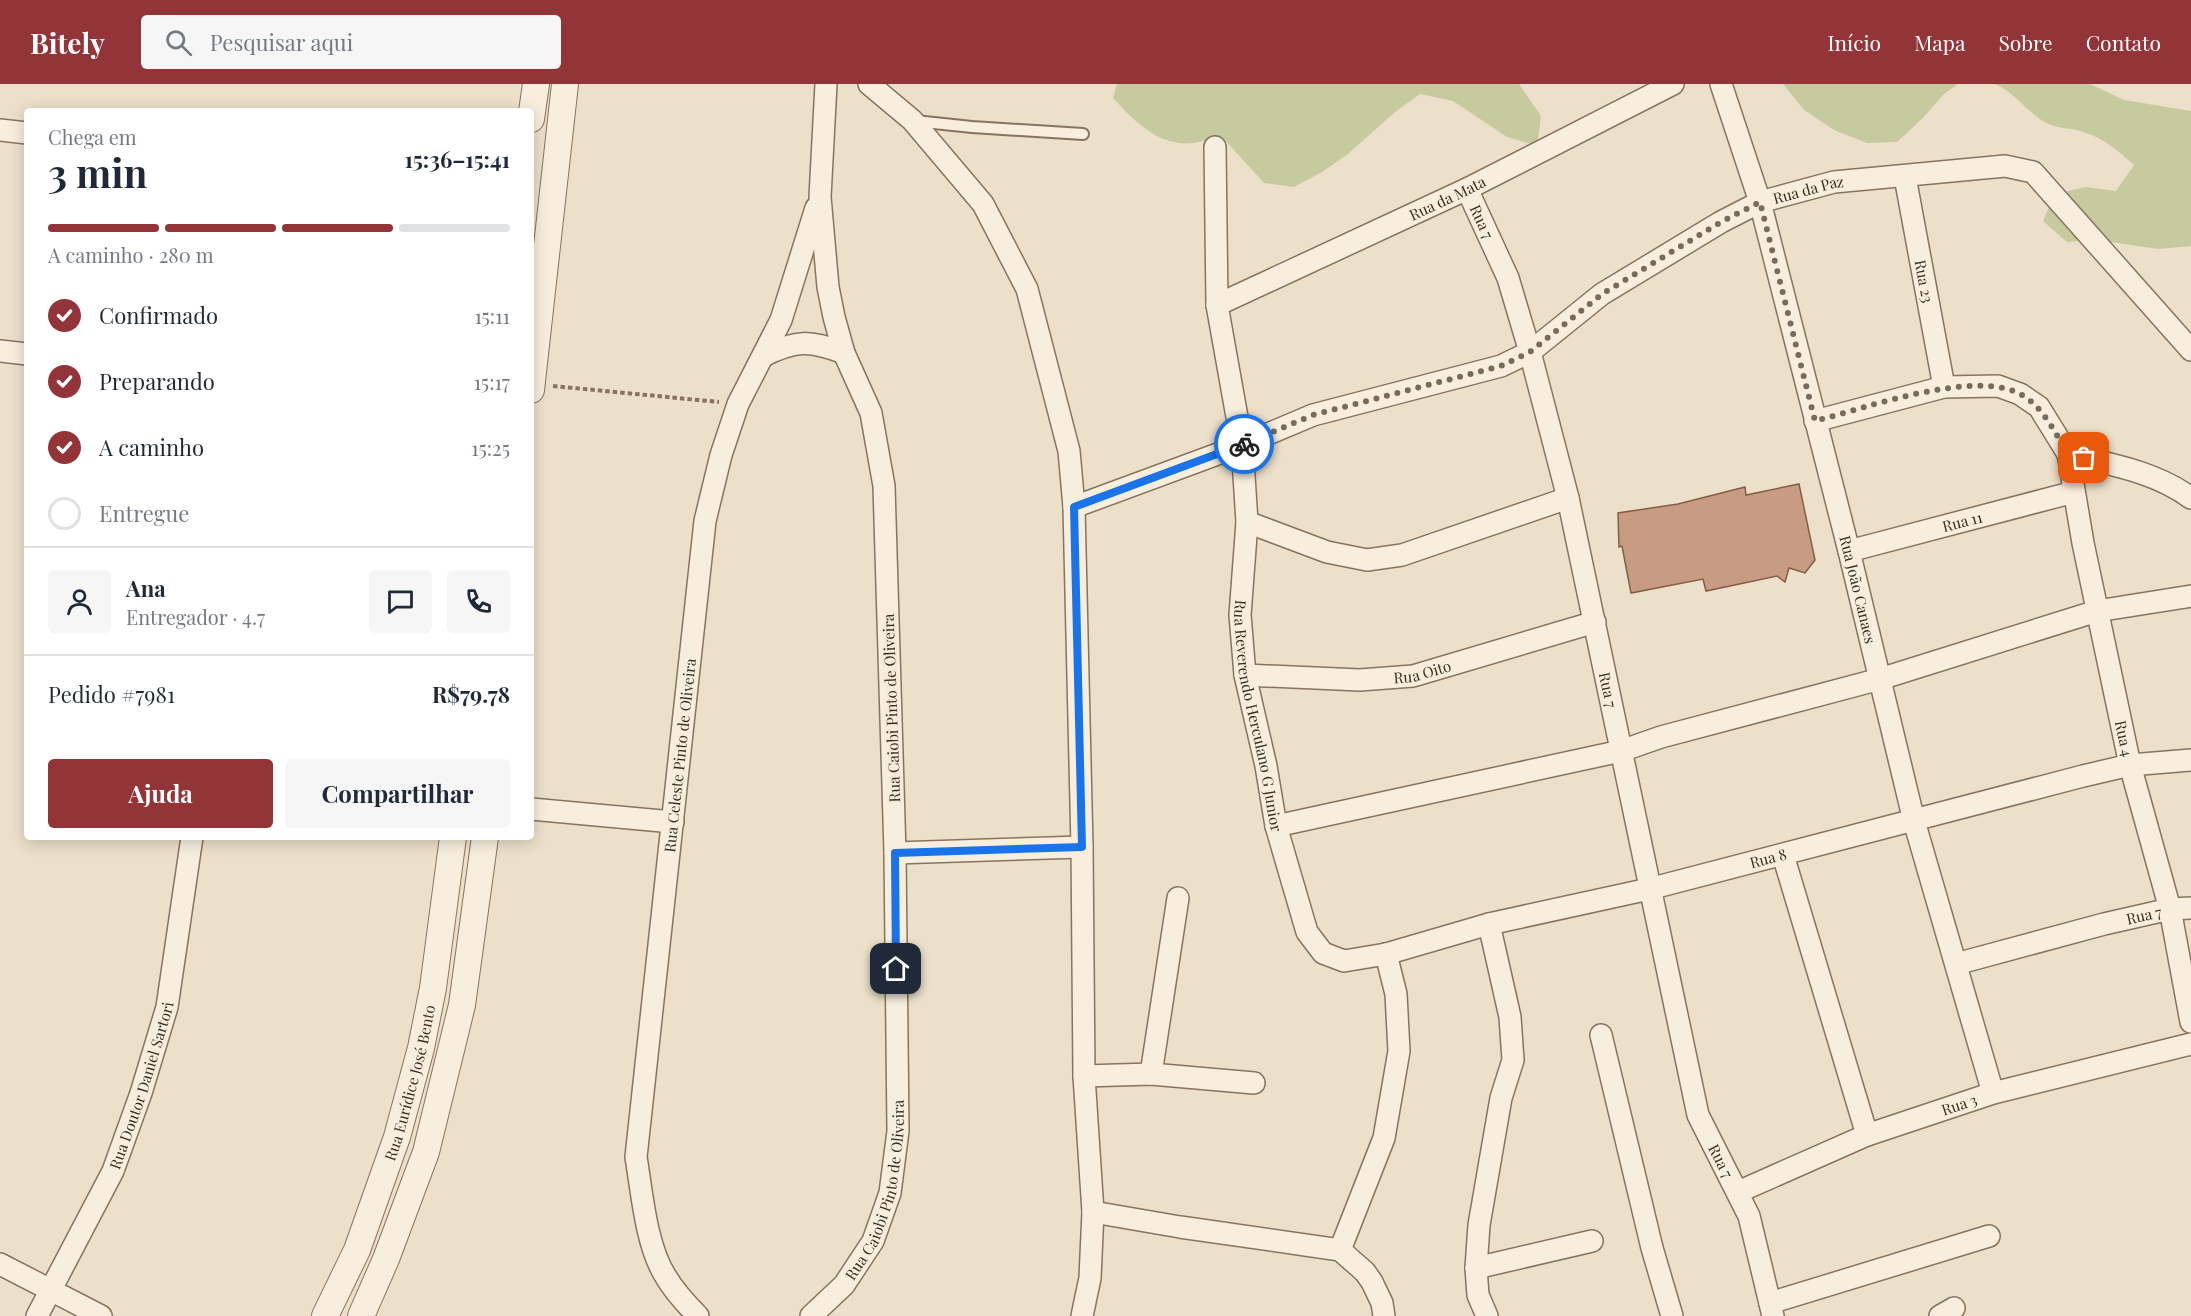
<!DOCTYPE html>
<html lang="pt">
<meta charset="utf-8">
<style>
:root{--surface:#fff;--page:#f6f6f7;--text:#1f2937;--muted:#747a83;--line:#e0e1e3;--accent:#933439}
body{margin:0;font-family:"Playfair Display",serif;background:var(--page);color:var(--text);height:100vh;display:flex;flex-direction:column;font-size:22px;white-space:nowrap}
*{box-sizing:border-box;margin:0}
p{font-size:20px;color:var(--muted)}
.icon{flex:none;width:33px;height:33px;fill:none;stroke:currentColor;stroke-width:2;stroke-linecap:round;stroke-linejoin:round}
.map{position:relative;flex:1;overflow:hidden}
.side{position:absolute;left:24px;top:24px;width:510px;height:732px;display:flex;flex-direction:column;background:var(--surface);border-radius:6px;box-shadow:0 3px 15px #0003}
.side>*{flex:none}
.pin{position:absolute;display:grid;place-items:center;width:51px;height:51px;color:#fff;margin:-26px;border-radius:12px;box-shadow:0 3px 9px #0006}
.courier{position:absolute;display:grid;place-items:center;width:60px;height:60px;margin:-30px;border:4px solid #1a73e8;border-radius:50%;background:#fff;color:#222;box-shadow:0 2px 8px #0007}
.head em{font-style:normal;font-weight:700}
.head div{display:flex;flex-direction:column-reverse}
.head{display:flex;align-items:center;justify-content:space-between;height:102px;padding:0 24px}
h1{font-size:39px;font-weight:700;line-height:45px}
.bar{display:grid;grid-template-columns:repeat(4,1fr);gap:9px 6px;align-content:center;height:72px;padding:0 24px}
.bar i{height:8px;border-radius:4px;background:var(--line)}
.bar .current{background:var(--accent)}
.bar p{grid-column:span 4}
.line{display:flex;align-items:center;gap:15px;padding:0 24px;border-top:2px solid var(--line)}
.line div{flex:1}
.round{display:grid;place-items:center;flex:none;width:63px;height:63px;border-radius:6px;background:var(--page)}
ol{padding:0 24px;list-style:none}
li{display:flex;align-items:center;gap:18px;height:66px}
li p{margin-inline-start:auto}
li .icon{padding:6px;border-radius:50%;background:var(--accent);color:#fff;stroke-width:4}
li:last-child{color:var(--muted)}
li i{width:33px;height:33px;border:3px solid var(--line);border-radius:50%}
.action{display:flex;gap:12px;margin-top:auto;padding:12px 24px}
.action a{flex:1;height:69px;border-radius:6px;background:var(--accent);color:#fff;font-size:24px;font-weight:700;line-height:69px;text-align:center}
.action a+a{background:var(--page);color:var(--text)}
header{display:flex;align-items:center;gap:36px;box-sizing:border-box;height:84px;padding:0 30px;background:var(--accent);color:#fff}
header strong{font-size:28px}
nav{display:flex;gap:33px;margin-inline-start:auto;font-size:21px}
.search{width:420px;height:54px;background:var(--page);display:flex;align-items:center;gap:15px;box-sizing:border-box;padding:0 21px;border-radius:6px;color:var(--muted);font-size:22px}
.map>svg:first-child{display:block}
</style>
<header>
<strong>Bitely</strong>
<div class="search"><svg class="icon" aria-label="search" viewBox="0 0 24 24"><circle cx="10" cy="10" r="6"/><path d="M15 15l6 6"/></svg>Pesquisar aqui</div>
<nav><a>Início</a><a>Mapa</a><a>Sobre</a><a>Contato</a></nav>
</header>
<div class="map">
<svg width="2191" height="1232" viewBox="0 0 2191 1232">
<rect width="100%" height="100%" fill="#ece0ca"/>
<path fill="#c7ca9e" d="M1117,0H1519L1541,32L1537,62L1507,53L1453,17L1420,10L1395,28L1348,70L1322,88L1294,103L1264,99L1222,53C1212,55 1203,57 1193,59C1159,63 1134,37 1113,14Z
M1783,0H1958L1944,10L1923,34L1897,58L1867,59L1834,46L1804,26Z
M1994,0H2090L2124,16L2191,27V162L2158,165L2097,156L2067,158L2043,137L2055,110L2086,103L2116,107L2134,81C2118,67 2104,54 2083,48C2073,44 2061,45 2051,41C2029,32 2015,7 1994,0Z"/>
<path fill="#c79c83" stroke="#855d47" stroke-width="1.5" d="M1799,400L1815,476L1805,489L1789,484L1785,498L1777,492L1706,507L1703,495L1631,509L1622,462L1619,463L1618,429L1678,420L1745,403L1746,411Z"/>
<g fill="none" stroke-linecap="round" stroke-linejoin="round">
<g stroke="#887360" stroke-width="14">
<path id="service" d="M915,37L972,43L1083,50"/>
</g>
<g stroke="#887360" stroke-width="24">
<g id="minor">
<path d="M869,0L912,36L983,120L1027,205L1069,367L1074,423L1082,763L1084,992L1093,1128L1090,1194L1082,1232"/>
<path id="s1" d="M1721,0L1760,118L1849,467L1914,737L1993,1009"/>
<path d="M0,46L27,49"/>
<path id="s2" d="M1215,63L1217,221L1242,361L1247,438L1240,531L1245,591L1266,682L1276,742L1307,848L1323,869L1344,877L1386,870L1489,840L1649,805L2083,692L2130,681L2191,676"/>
<path id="s3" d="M1905,93L1944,303"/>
<path id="s4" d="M1467,105L1508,194L1530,268L1568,414L1698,1031L1749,1132L1773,1232"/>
<path id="s5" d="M1217,221L1467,105L1673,0"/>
<path d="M0,267L27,270"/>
<path d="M763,272C796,256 810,256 844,269"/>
<path id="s6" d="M1815,337L1944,303L1998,302L2020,310L2039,323L2068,370L2083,459L2130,681L2170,825L2191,938"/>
<path d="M2068,370C2110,380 2156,388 2191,414"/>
<path id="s7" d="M1074,423L1242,361L1313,331L1501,282L1530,268L1602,210L1721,138L1760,118L1834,98L2005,82L2033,88L2191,266"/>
<path d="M1247,438L1327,468L1367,476L1402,471L1568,414"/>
<path id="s8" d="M1849,467L2074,408"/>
<path id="s9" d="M1245,591L1360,596L1413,592L1595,538"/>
<path d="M531,725L673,738"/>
<path d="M1276,742L1621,667L1661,653L1880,595L2097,527L2191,512"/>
<path d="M895,769L1082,763"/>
<path d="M1783,771L1867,1051"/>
<path id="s10" d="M1956,880L2104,840L2170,825L2191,824"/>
<path d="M1601,951L1652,1164L1672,1232"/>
<path d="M1151,990L1178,814"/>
<path d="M1084,992L1151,990L1254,999"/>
<path id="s11" d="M1738,1108L1867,1051L1993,1009L2191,960"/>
<path d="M1093,1128L1180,1143L1340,1166L1365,1188L1372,1198L1382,1219L1384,1232"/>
<path d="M1340,1166L1384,1054L1399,967L1396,910L1386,870"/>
<path d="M0,1180L101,1232"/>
<path d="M1476,1184L1592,1157"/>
<path d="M1770,1219L1989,1152"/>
<path id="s12" d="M37,1232L113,1087L141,1009L167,923L192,753"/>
<path id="s13" d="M698,1232C686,1220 675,1208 666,1193C646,1162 642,1109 636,1073L705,437L721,371L738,320L781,236L816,124"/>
<path id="s14" d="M811,1232L844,1201L873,1157L890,1109L898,1047L895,769L884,402L871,329L844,269L834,233L828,203L820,113L826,0"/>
<path d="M1487,1232L1478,1211L1476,1184L1479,1141L1501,1014L1513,976L1510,933L1489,840"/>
<path d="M1940,1232L1954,1224"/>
</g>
</g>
<g stroke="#887360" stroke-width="28">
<g id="tertiary">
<path d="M531,35L536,0"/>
<path d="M531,306L565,0"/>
<path id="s15" d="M325,1232L357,1166L397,1053L421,964L433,904L453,753"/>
<path d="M361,1232L386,1175L426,1068L462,921L485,753"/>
</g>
</g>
<path stroke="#887360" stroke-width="4" stroke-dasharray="4.5 3" stroke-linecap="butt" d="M553,302L719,318"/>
<use href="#service" stroke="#f7eedd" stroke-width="10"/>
<use href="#minor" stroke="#f7eedd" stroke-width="21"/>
<use href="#tertiary" stroke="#f7eedd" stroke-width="26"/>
</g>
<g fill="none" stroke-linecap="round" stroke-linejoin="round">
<path stroke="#786b5d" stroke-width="6" stroke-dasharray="0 10.8" d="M1244,360L1313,331L1501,282L1530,268L1602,210L1721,138L1760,118L1815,337C1865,324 1974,285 2020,310C2043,322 2055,349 2068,370L2084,374"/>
<path stroke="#1a73e8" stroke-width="8" d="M896,885L895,769L1082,763L1074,423L1244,360"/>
</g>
<g text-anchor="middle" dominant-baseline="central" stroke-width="5" stroke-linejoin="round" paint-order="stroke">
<g font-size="15" fill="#392c22" stroke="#f4ebd9">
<text stroke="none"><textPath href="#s7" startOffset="808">Rua da Paz</textPath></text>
<text stroke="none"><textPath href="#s5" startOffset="254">Rua da Mata</textPath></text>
<text stroke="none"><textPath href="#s4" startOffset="36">Rua 7</textPath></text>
<text stroke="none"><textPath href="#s3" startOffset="106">Rua 23</textPath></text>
<text stroke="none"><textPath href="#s8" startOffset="117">Rua 11</textPath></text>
<text stroke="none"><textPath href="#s1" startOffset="524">Rua João Canaes</textPath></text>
<text stroke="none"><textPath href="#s9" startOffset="178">Rua Oito</textPath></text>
<text stroke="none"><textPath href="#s4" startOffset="522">Rua 7</textPath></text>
<text transform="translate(891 624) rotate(-92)">Rua Caiobi Pinto de Oliveira</text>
<text stroke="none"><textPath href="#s2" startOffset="573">Rua Reverendo Herculano G Junior</textPath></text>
<text stroke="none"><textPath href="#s6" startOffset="579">Rua 4</textPath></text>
<text stroke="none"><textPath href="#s13" startOffset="579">Rua Celeste Pinto de Oliveira</textPath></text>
<text stroke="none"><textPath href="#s2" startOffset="1281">Rua 8</textPath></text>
<text stroke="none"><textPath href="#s10" startOffset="194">Rua 7</textPath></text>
<text stroke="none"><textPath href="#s15" startOffset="249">Rua Eurídice José Bento</textPath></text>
<text stroke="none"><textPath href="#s12" startOffset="254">Rua Doutor Daniel Sartori</textPath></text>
<text stroke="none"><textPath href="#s11" startOffset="238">Rua 3</textPath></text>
<text stroke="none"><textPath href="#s4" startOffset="1008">Rua 7</textPath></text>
<text stroke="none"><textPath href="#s14" startOffset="148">Rua Caiobi Pinto de Oliveira</textPath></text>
</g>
</g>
</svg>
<div class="pin" style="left:2084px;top:374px;background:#ea580c"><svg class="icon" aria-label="bag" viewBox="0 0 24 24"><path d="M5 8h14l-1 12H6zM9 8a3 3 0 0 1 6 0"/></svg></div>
<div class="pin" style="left:896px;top:885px;background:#1f2937"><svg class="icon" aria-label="home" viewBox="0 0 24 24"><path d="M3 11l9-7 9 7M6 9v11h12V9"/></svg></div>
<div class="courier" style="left:1244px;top:360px"><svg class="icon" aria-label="bike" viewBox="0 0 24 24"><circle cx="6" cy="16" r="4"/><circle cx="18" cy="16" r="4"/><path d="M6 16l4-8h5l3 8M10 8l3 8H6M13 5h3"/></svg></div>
<section class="side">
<div class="head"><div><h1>3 min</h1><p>Chega em</p></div><em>15:36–15:41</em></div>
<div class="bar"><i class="current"></i><i class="current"></i><i class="current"></i><i></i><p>A caminho · 280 m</p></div>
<ol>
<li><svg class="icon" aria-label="check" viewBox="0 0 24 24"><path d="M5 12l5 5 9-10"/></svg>Confirmado<p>15:11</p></li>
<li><svg class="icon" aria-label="check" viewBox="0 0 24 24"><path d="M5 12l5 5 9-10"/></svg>Preparando<p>15:17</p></li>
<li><svg class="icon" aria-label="check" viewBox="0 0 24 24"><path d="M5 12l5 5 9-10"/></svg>A caminho<p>15:25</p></li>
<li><i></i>Entregue</li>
</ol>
<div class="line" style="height:108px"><a class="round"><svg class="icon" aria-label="person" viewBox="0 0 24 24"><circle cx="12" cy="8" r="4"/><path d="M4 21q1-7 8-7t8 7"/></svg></a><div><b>Ana</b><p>Entregador · 4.7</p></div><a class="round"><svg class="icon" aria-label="chat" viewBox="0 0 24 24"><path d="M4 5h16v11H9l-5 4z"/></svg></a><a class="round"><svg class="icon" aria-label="phone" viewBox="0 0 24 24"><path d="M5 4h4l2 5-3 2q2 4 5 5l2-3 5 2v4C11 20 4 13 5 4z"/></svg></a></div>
<div class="line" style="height:78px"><div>Pedido #7981</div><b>R$79.78</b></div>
<div class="action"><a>Ajuda</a><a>Compartilhar</a></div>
</section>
</div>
